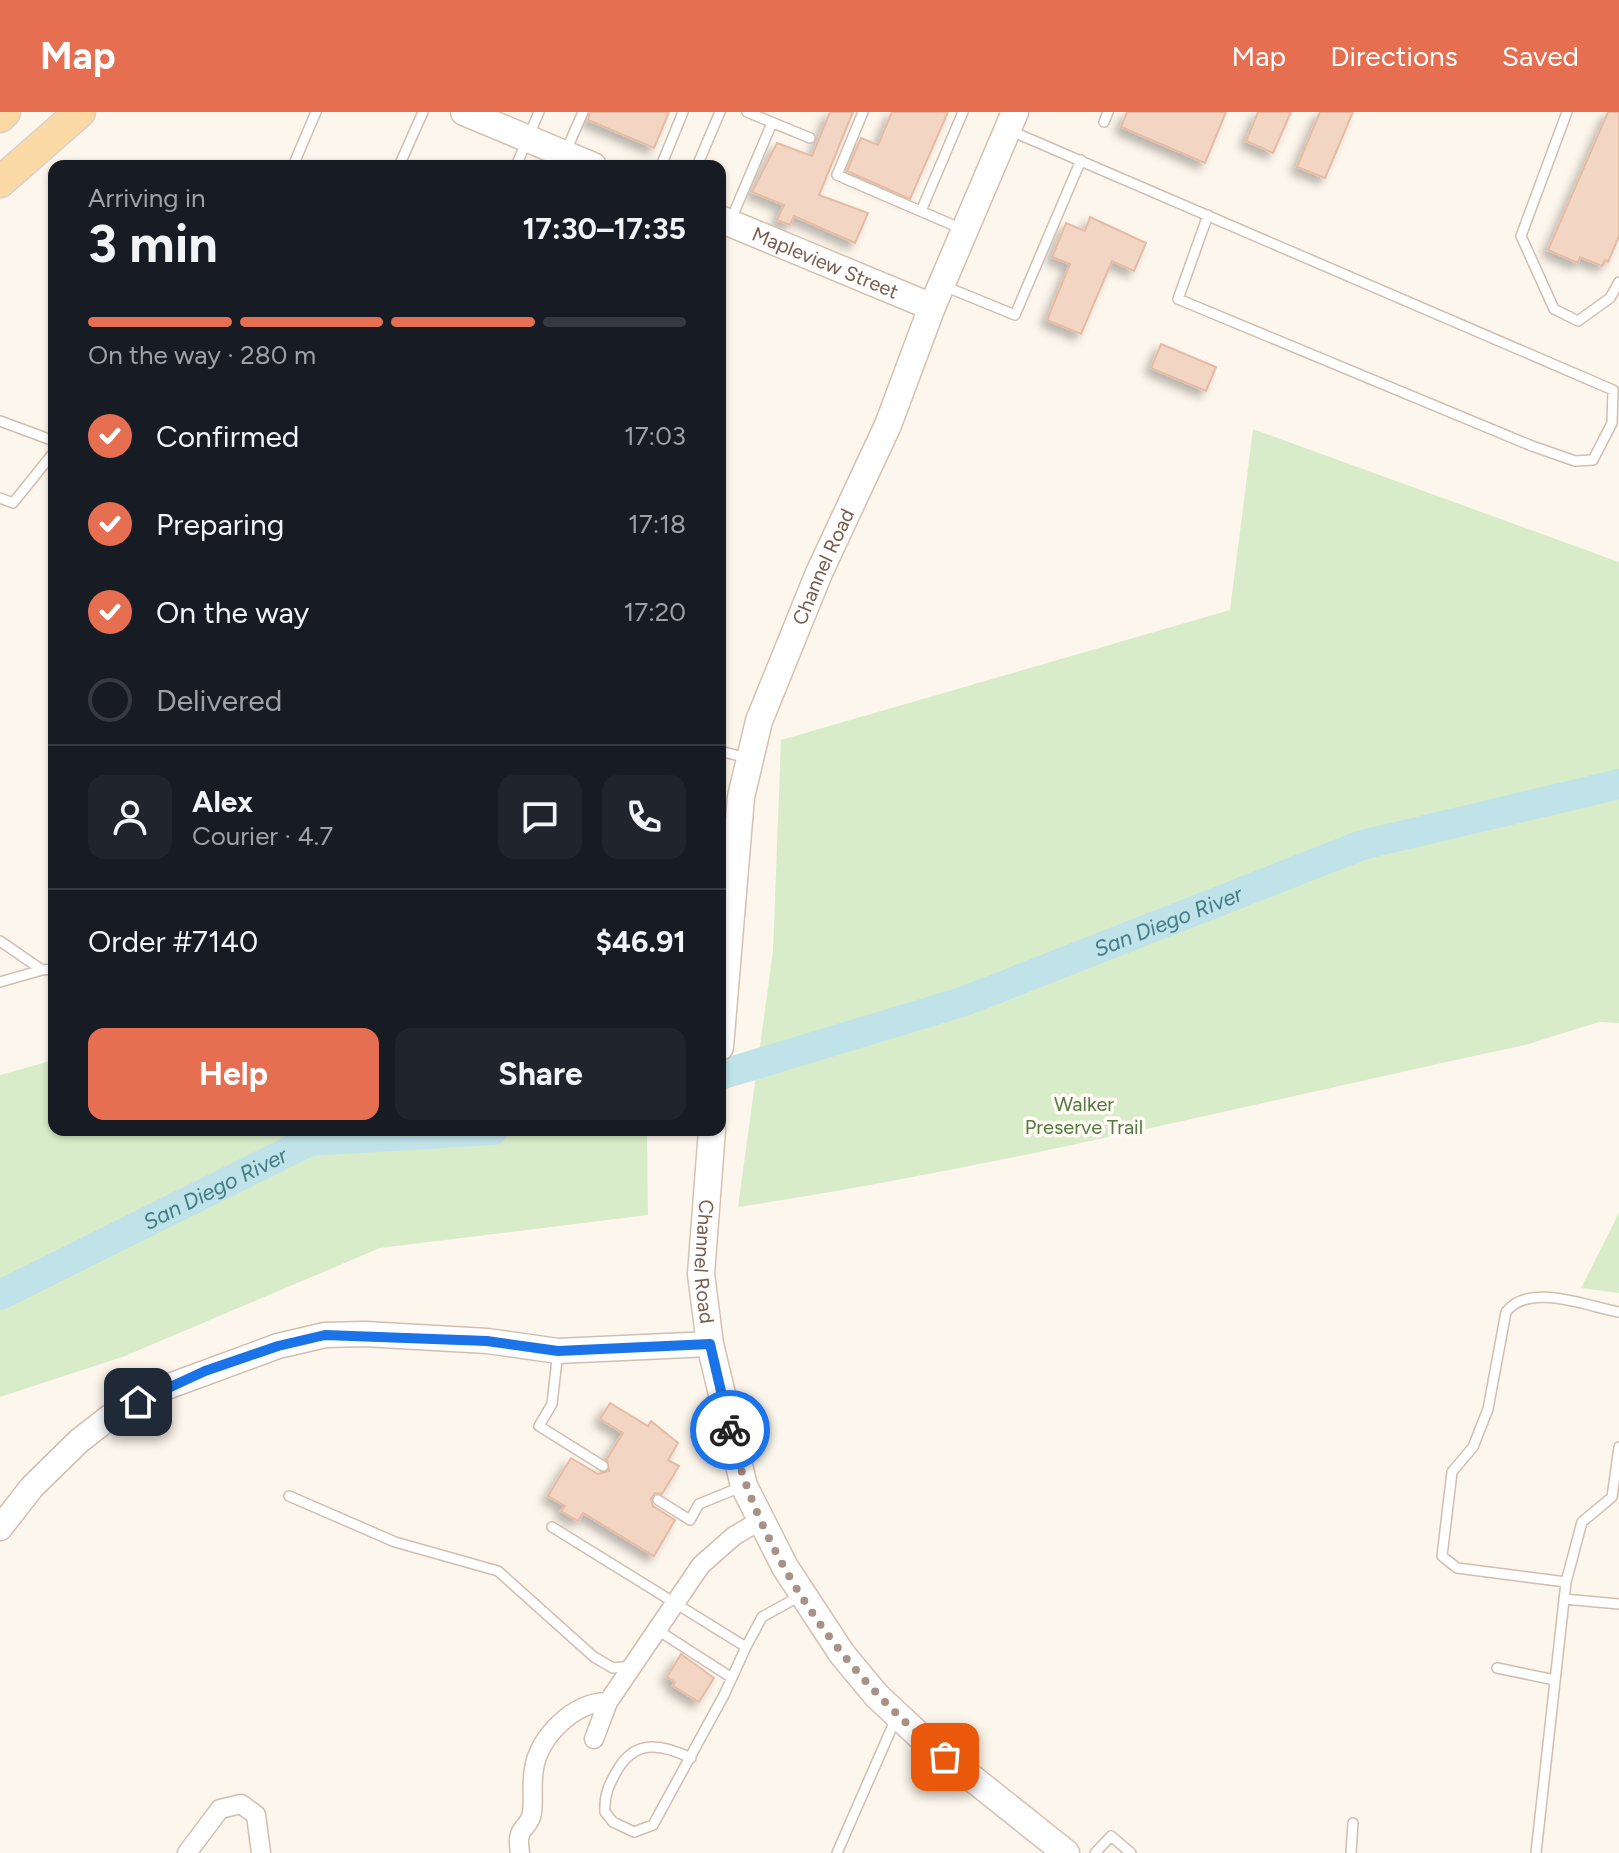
<!DOCTYPE html>
<meta charset="utf-8">
<style>
:root{--surface:#171b24;--page:#20242c;--text:#f1f3f6;--muted:#9ea1a6;--line:#363941;--accent:#e76f51}
body{margin:0;font-family:Figtree,sans-serif;background:var(--page);color:var(--text);height:100vh;display:flex;flex-direction:column;font-size:30px;white-space:nowrap}
*{box-sizing:border-box;margin:0}
p{font-size:26px;color:var(--muted)}
.icon{flex:none;width:44px;height:44px;fill:none;stroke:currentColor;stroke-width:2;stroke-linecap:round;stroke-linejoin:round}
.map{position:relative;flex:1;overflow:hidden}
.details{position:absolute;left:48px;top:48px;width:678px;height:976px;display:flex;flex-direction:column;background:var(--surface);border-radius:16px;box-shadow:0 2px 6px #0004}
.details>*{flex:none}
.pin{position:absolute;display:grid;place-items:center;width:68px;height:68px;color:#fff;margin:-34px;border-radius:16px;box-shadow:0 4px 12px #0006}
.courier{position:absolute;display:grid;place-items:center;width:80px;height:80px;margin:-40px;border:6px solid #1a73e8;border-radius:50%;background:#fff;color:#222;box-shadow:0 2px 10px #0007}
.headline em{font-style:normal;font-weight:700}
.headline div{display:flex;flex-direction:column-reverse}
.headline{display:flex;align-items:center;justify-content:space-between;height:136px;padding:0 40px}
h1{font-size:52px;font-weight:700;line-height:60px}
.bar{display:grid;grid-template-columns:repeat(4,1fr);gap:12px 8px;align-content:center;height:96px;padding:0 40px}
.bar i{height:10px;border-radius:6px;background:var(--line)}
.bar .selected{background:var(--accent)}
.bar p{grid-column:span 4}
.line{display:flex;align-items:center;gap:20px;padding:0 40px;border-top:2px solid var(--line)}
.line div{flex:1}
.round{display:grid;place-items:center;flex:none;width:84px;height:84px;border-radius:16px;background:var(--page)}
ol{padding:0 40px;list-style:none}
li{display:flex;align-items:center;gap:24px;height:88px}
li p{margin-inline-start:auto}
li .icon{padding:8px;border-radius:50%;background:var(--accent);color:#fff;stroke-width:4}
li:last-child{color:var(--muted)}
li i{width:44px;height:44px;border:4px solid var(--line);border-radius:50%}
.button{display:flex;gap:16px;margin-top:auto;padding:16px 40px}
.button a{flex:1;height:92px;border-radius:16px;background:var(--accent);color:#fff;font-size:32px;font-weight:700;line-height:92px;text-align:center}
.button a+a{background:var(--page);color:var(--text)}
header{display:flex;align-items:center;gap:48px;box-sizing:border-box;height:112px;padding:0 40px;background:var(--accent);color:#fff}
header strong{font-size:38px}
nav{display:flex;gap:44px;margin-inline-start:auto;font-size:28px}
.map>svg:first-child{display:block}
</style>
<header>
<strong>Map</strong>
<nav><a>Map</a><a>Directions</a><a>Saved</a></nav>
</header>
<div class="map">
<svg width="1619" height="1741" viewBox="0 0 1619 1741">
<defs>
<filter id="shadow"><feDropShadow dx="-6" dy="6" stdDeviation="4" flood-color="#0004"/></filter>
</defs>
<rect width="100%" height="100%" fill="#fdf6ec"/>
<path fill="#d8ecc9" d="M1253,317L1619,450V911L1599,910L1525,933C1263,989 1003,1055 738,1095L773,839L781,628L1230,498Z
M54,948V1018H647L648,1103L380,1136L125,1244L0,1285V963Z
M1619,1101V1181L1581,1176Z"/>
<g fill="none" stroke-linecap="round" stroke-linejoin="round">
<g stroke="#bfe3e8" stroke-width="30">
<path id="s1" d="M720,963L962,890L1362,733L1619,672"/>
<path id="s2" d="M0,1183L310,1029L493,1018"/>
</g>
</g>
<path fill="#f3d5c3" stroke="#e6bba3" stroke-width="2" filter="url(#shadow)" d="M590,0H669L654,36L588,8Z
M830,0H853L819,83L868,101L855,131L794,104L790,113L777,108L784,93L752,80L777,31L812,44Z
M892,0H948L910,87L847,59L861,26L878,33Z
M1127,0H1226L1205,51L1121,15Z
M1258,0H1291L1273,41L1246,29Z
M1320,0H1353L1325,66L1297,55Z
M1608,0H1619V124L1608,150L1605,148L1602,154L1580,145L1578,151L1548,138Z
M1090,105L1146,131L1134,159L1112,149L1081,222L1047,208L1070,152L1052,145L1066,111L1085,119Z
M1161,232L1216,255L1206,279L1151,256Z
M610,1291L648,1314L651,1309L678,1331L668,1348L679,1354L662,1382L655,1381L651,1387L653,1394L675,1408L654,1444L583,1401L578,1409L561,1399L565,1394L548,1384L571,1346L598,1362L609,1359L607,1347L623,1321L600,1307Z
M681,1542L714,1566L699,1590L673,1574L675,1570L667,1565Z"/>
<g fill="none" stroke-linecap="round" stroke-linejoin="round">
<g stroke="#d1beb0" stroke-width="12">
<path id="service" d="M747,0L810,26
M863,0L837,63L962,117
M1567,0L1521,124L1554,197L1578,209L1610,186L1619,170
M1104,10L1108,0
M1011,19L1613,278L1612,311L1593,348L1575,349L1532,334L1178,187L1208,103
M566,39L583,0
M293,54L316,0
M399,54L423,0
M516,54L539,0
M661,54L683,0
M697,54L720,0
M921,99L963,0
M730,110L772,11
M944,174L1015,203L1081,48
M0,309L54,329
M0,386L13,391L54,340
M720,639L747,646
M0,829L42,858L54,857
M0,870L42,858
M558,1239L552,1292L539,1314L603,1354
M289,1384L395,1430L498,1459L594,1545L613,1556L631,1554
M658,1388L690,1408L699,1392L741,1375
M552,1415L746,1535L762,1505L800,1484
M1566,1470L1457,1456L1442,1444L1452,1360L1473,1335L1488,1297L1506,1200C1529,1170 1586,1194 1619,1200
M1564,1487L1619,1492
M659,1519L732,1566
M1497,1556L1555,1568
M691,1646C662,1632 636,1627 618,1657C609,1672 604,1683 605,1700L613,1710L634,1720L653,1713L724,1583L746,1535
M837,1741L896,1606
M1095,1741L1111,1724L1131,1741
M1351,1741L1353,1711
M1536,1741L1566,1470L1582,1410L1612,1385L1619,1335"/>
</g>
<g stroke="#d1beb0" stroke-width="21">
<path id="minor" d="M594,1627L608,1590L701,1453L734,1424L761,1408
M187,1741L220,1697L241,1692L256,1703L261,1741
M520,1741C515,1712 529,1719 532,1701C534,1687 531,1672 534,1657C538,1625 575,1589 608,1590"/>
</g>
<g stroke="#d1beb0" stroke-width="27">
<path id="tertiary" d="M0,1416L32,1375L79,1329L111,1304L164,1276L278,1234L325,1223L365,1222L487,1229L558,1239L710,1232"/>
</g>
<g stroke="#d6c0b0" stroke-width="29">
<g id="secondary">
<path d="M464,0L593,54"/>
<path id="s3" d="M720,107L932,195"/>
<path id="s4" d="M720,935L741,685L759,609L819,461L888,313L932,195L1015,0"/>
<path id="s5" d="M712,1018L701,1162L710,1232L744,1374L785,1455L842,1542L877,1584L923,1627L1066,1741"/>
</g>
</g>
<g stroke="#dad1cd" stroke-width="33">
<path id="primary" d="M0,5L5,0
M0,70L80,0"/>
</g>
<use href="#service" stroke="#fff" stroke-width="9"/>
<use href="#minor" stroke="#fff" stroke-width="18"/>
<use href="#tertiary" stroke="#fff" stroke-width="24"/>
<use href="#secondary" stroke="#fff" stroke-width="26"/>
<use href="#primary" stroke="#fbd9a5" stroke-width="30"/>
</g>
<g fill="none" stroke-linecap="round" stroke-linejoin="round">
<path stroke="#a89285" stroke-width="8" stroke-dasharray="0 14.4" d="M730,1318C760,1446 844,1563 945,1645"/>
<path stroke="#1a73e8" stroke-width="10" d="M138,1290L205,1259L278,1234L325,1223L487,1229L558,1239L710,1232L730,1318"/>
</g>
<g text-anchor="middle" dominant-baseline="central" stroke-width="7" stroke-linejoin="round" paint-order="stroke">
<g font-size="20" fill="#7a5c4d" stroke="#fffaf3">
<text stroke="none"><textPath href="#s3" startOffset="114">Mapleview Street</textPath></text>
<text stroke="none"><textPath href="#s4" startOffset="496">Channel Road</textPath></text>
<text stroke="none"><textPath href="#s5" startOffset="132">Channel Road</textPath></text>
</g>
<g font-size="20" fill="#537a41" stroke="#fffaf3">
<text x="1084" y="992">Walker<tspan x="1084" dy="23">Preserve Trail</tspan></text>
</g>
<g font-size="22" font-style="italic" fill="#437c86" stroke="#fffaf3">
<text stroke="none"><textPath href="#s1" startOffset="474">San Diego River</textPath></text>
<text stroke="none"><textPath href="#s2" startOffset="240">San Diego River</textPath></text>
</g>
</g>
</svg>
<div class="pin" style="left:945px;top:1645px;background:#ea580c"><svg class="icon" aria-label="bag" viewBox="0 0 24 24"><path d="M5 8h14l-1 12H6zM9 8a3 3 0 0 1 6 0"/></svg></div>
<div class="pin" style="left:138px;top:1290px;background:#1f2937"><svg class="icon" aria-label="home" viewBox="0 0 24 24"><path d="M3 11l9-7 9 7M6 9v11h12V9"/></svg></div>
<div class="courier" style="left:730px;top:1318px"><svg class="icon" aria-label="bike" viewBox="0 0 24 24"><circle cx="6" cy="16" r="4"/><circle cx="18" cy="16" r="4"/><path d="M6 16l4-8h5l3 8M10 8l3 8H6M13 5h3"/></svg></div>
<section class="details">
<div class="headline"><div><h1>3 min</h1><p>Arriving in</p></div><em>17:30–17:35</em></div>
<div class="bar"><i class="selected"></i><i class="selected"></i><i class="selected"></i><i></i><p>On the way · 280 m</p></div>
<ol>
<li><svg class="icon" aria-label="check" viewBox="0 0 24 24"><path d="M5 12l5 5 9-10"/></svg>Confirmed<p>17:03</p></li>
<li><svg class="icon" aria-label="check" viewBox="0 0 24 24"><path d="M5 12l5 5 9-10"/></svg>Preparing<p>17:18</p></li>
<li><svg class="icon" aria-label="check" viewBox="0 0 24 24"><path d="M5 12l5 5 9-10"/></svg>On the way<p>17:20</p></li>
<li><i></i>Delivered</li>
</ol>
<div class="line" style="height:144px"><a class="round"><svg class="icon" aria-label="person" viewBox="0 0 24 24"><circle cx="12" cy="8" r="4"/><path d="M4 21q1-7 8-7t8 7"/></svg></a><div><b>Alex</b><p>Courier · 4.7</p></div><a class="round"><svg class="icon" aria-label="chat" viewBox="0 0 24 24"><path d="M4 5h16v11H9l-5 4z"/></svg></a><a class="round"><svg class="icon" aria-label="phone" viewBox="0 0 24 24"><path d="M5 4h4l2 5-3 2q2 4 5 5l2-3 5 2v4C11 20 4 13 5 4z"/></svg></a></div>
<div class="line" style="height:104px"><div>Order #7140</div><b>$46.91</b></div>
<div class="button"><a>Help</a><a>Share</a></div>
</section>
</div>
